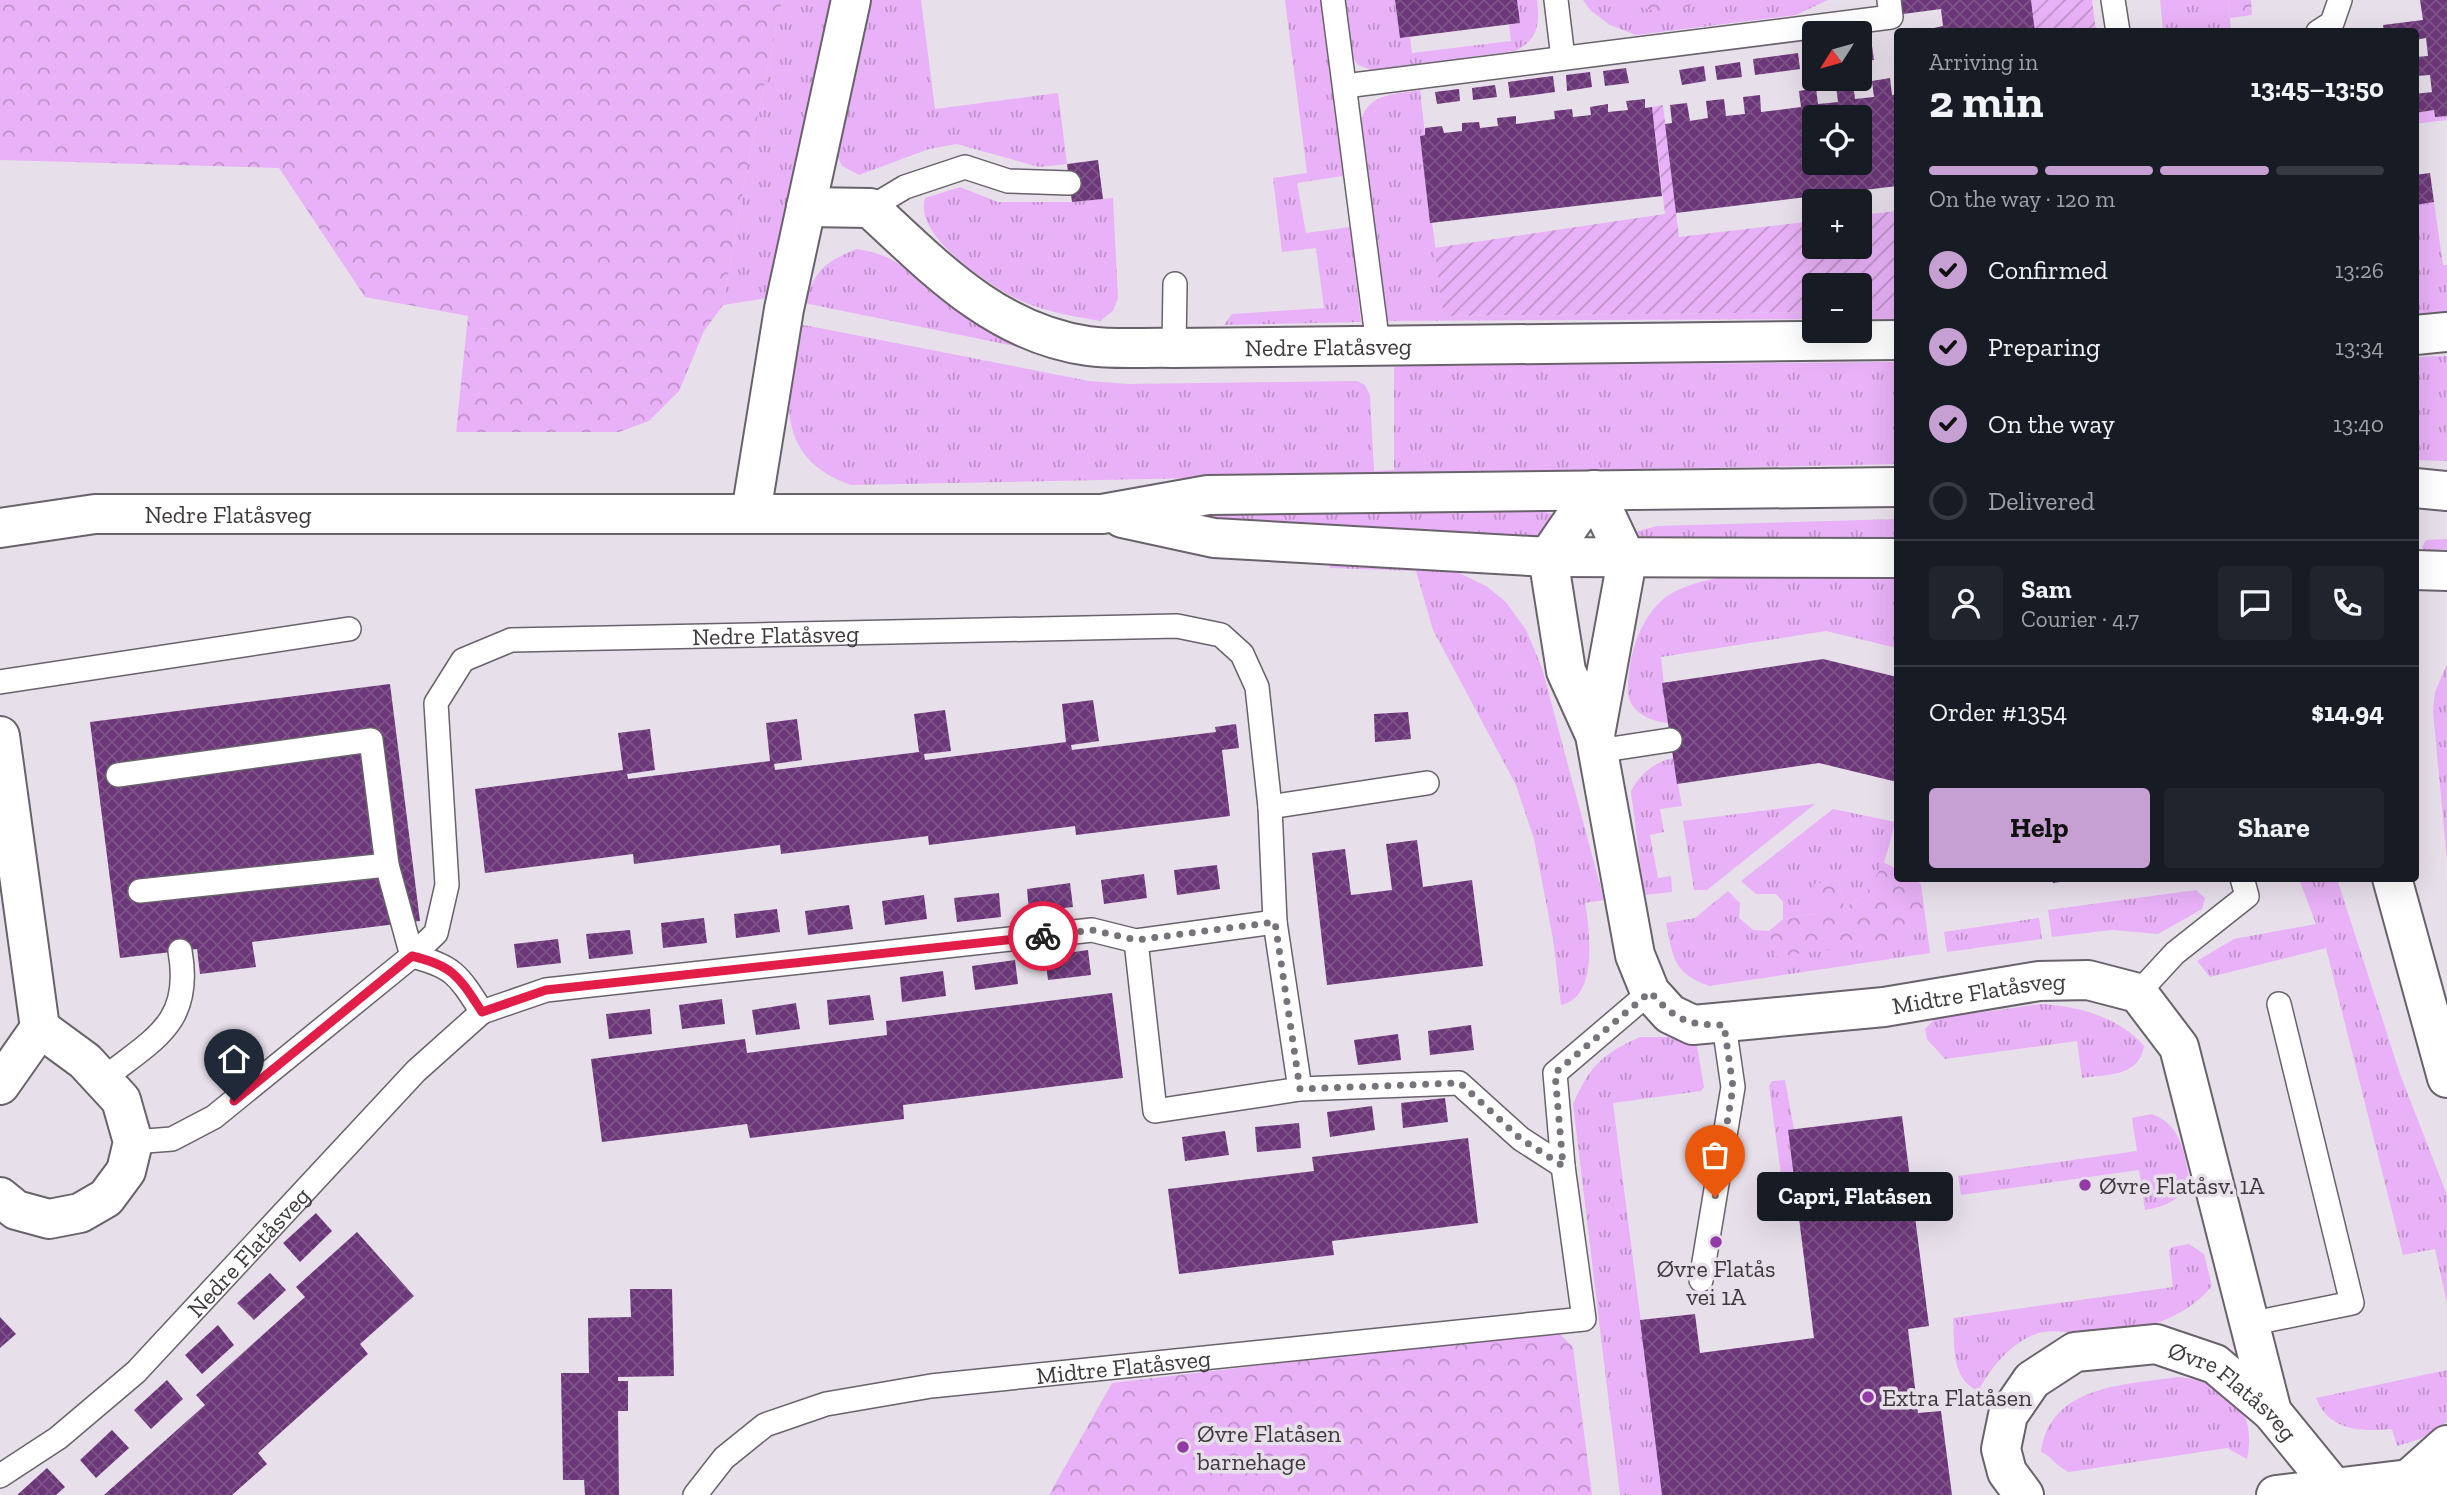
<!DOCTYPE html>
<meta charset="utf-8">
<style>
:root{--surface:#171b24;--page:#20242c;--text:#f1f3f6;--muted:#9ea1a6;--line:#363941;--accent:#c6a0d2}
body{margin:0;font-family:"Zilla Slab",serif;background:var(--page);color:var(--text);height:100vh;display:flex;flex-direction:column;font-size:26px;white-space:nowrap}
*{box-sizing:border-box;margin:0}
p{font-size:23px;color:var(--muted)}
.icon{flex:none;width:38px;height:38px;fill:none;stroke:currentColor;stroke-width:2;stroke-linecap:round;stroke-linejoin:round}
.map{position:relative;flex:1;overflow:hidden}
.panel{position:absolute;left:1894px;top:28px;width:525px;height:854px;display:flex;flex-direction:column;background:var(--surface);border-radius:7px;box-shadow:0 7px 28px #0002}
.panel>*{flex:none}
.needle{width:46px;rotate:233deg}
.fabs{position:absolute;left:1802px;top:21px;display:grid;gap:14px}
.fabs a{display:grid;place-items:center;width:70px;height:70px;border-radius:7px;background:var(--surface);box-shadow:0 7px 28px #0002;font-size:35px}
.pin{position:absolute;display:grid;place-items:center;width:60px;height:60px;color:#fff;margin:-72px -30px;border-radius:50% 50% 50% 0;rotate:-45deg;box-shadow:0 0 7px #0007}
.pin .icon{rotate:45deg}
.courier{position:absolute;display:grid;place-items:center;width:70px;height:70px;margin:-35px;border:5px solid #e11d48;border-radius:50%;background:#fff;color:#222;box-shadow:0 2px 9px #0007}
.bubble{position:absolute;height:49px;border-radius:7px;background:var(--surface);box-shadow:0 7px 28px #0002;font-size:23px;font-weight:800;line-height:49px;text-align:center}
.headline em{font-style:normal;font-weight:800}
.headline div{display:flex;flex-direction:column-reverse}
.headline{display:flex;align-items:center;justify-content:space-between;height:119px;padding:0 35px}
h1{font-size:46px;font-weight:800;line-height:52px}
.bar{display:grid;grid-template-columns:repeat(4,1fr);gap:10px 7px;align-content:center;height:84px;padding:0 35px}
.bar i{height:9px;border-radius:5px;background:var(--line)}
.bar .on{background:var(--accent)}
.bar p{grid-column:span 4}
.line{display:flex;align-items:center;gap:18px;padding:0 35px;border-top:2px solid var(--line)}
.line div{flex:1}
.round{display:grid;place-items:center;flex:none;width:74px;height:74px;border-radius:7px;background:var(--page)}
ol{padding:0 35px;list-style:none}
li{display:flex;align-items:center;gap:21px;height:77px}
li p{margin-inline-start:auto}
li .icon{padding:7px;border-radius:50%;background:var(--accent);color:#111;stroke-width:4}
li:last-child{color:var(--muted)}
li i{width:38px;height:38px;border:4px solid var(--line);border-radius:50%}
.button{display:flex;gap:14px;margin-top:auto;padding:14px 35px}
.button a{flex:1;height:80px;border-radius:7px;background:var(--accent);color:#111;font-size:28px;font-weight:800;line-height:80px;text-align:center}
.button a+a{background:var(--page);color:var(--text)}
.map>svg:first-child{display:block}
</style>
<div class="map">
<svg width="2447" height="1495" viewBox="0 0 2447 1495">
<defs>
<pattern id="grass-tufts" width="24" height="20" patternUnits="userSpaceOnUse" patternTransform="scale(1.75)"><rect width="24" height="20" fill="#e9b1f7"/><path d="M3 7l-1-3M5 7V3M7 7l1-3M15 17l-1-3M17 17v-4M19 17l1-3" fill="none" stroke="#be91c9"/></pattern>
<pattern id="forest-crowns" width="20" height="18" patternUnits="userSpaceOnUse" patternTransform="scale(1.75)"><rect width="20" height="18" fill="#e9b1f7"/><path d="M2 6a3 3 0 1 1 6 0M12 15a3 3 0 1 1 6 0" fill="none" stroke="#be91c9"/></pattern>
<pattern id="garden-furrows" width="10" height="10" patternUnits="userSpaceOnUse" patternTransform="scale(1.75)"><rect width="10" height="10" fill="#e9b1f7"/><path d="M-1 1l2-2M0 10L10 0M9 11l2-2" fill="none" stroke="#be91c9"/></pattern>
<pattern id="building-cross-hatch" width="8" height="8" patternUnits="userSpaceOnUse" patternTransform="scale(1.75)"><rect width="8" height="8" fill="#6c3779"/><path d="M0 0l8 8M0 8l8-8" fill="none" stroke="#7e5388"/></pattern>
</defs>
<rect width="100%" height="100%" fill="#e7dfea"/>
<path fill="url(#grass-tufts)" d="M782,0H834L767,298L723,305L747,168Z
M872,0H921L935,109L1058,93L1067,164L1039,167L957,144L929,149L859,175L842,166L837,155Z
M1285,0H1321L1343,176L1297,183L1306,233L1350,227L1361,322L1224,325L1232,314L1324,308L1316,248L1282,252L1273,178L1307,173Z
M1346,0H1395L1400,38L1410,37L1412,53L1511,41L1509,25L1519,23L1517,0H1537C1540,24 1538,40 1515,51L1372,70L1358,65L1353,58Z
M1583,0H1828L1796,15L1636,35L1610,25L1590,10Z
M2160,0H2228L2231,30L2163,31Z
M1420,90L1425,135L1420,136L1445,316L1815,312V319L1385,321L1360,125C1366,93 1392,95 1420,90Z
M2434,110L2435,117L2447,116V120L2415,124V113Z
M960,187L998,202H1072L1113,198L1118,298L1113,311L1100,321C1072,316 1042,311 1017,299C987,284 913,235 925,198Z
M2434,202L2443,265H2447V312L2415,316V205Z
M857,249C902,256 906,273 939,298C965,318 994,334 1024,348L804,303C816,270 824,262 857,249Z
M1860,311H1897V319H1860Z
M799,324L1089,381L1129,384L1357,381L1365,385L1370,395L1374,471L1394,470V367L1399,366L1897,362V464L851,485C771,457 786,391 799,324Z
M2447,356V461L2415,460V357Z
M1511,505L1550,513L1560,524L1551,539L1207,521V512Z
M1897,519V543L1634,539V532L1657,526Z
M2447,539V549L2426,551L2422,547L2426,540Z
M1328,557L1443,565L1486,586L1506,602L1526,630L1542,668L1604,900L1585,903C1590,931 1598,999 1561,1005L1553,939L1534,839L1516,785L1433,630L1416,571L1330,568Z
M1897,571V648L1826,631L1661,657L1668,723C1649,721 1627,711 1628,689C1629,658 1636,629 1657,605C1697,561 1839,572 1897,571Z
M2447,664V861L2433,711L2435,692Z
M1673,758L1682,806L1660,809L1664,832L1650,835L1658,878L1671,876L1672,892L1644,895L1631,791C1641,773 1653,763 1673,758Z
M1815,804L1707,890H1694L1683,821Z
M1833,809L1895,822C1888,852 1878,899 1844,906L1839,880L1815,884L1818,913L1783,919V902L1776,894H1756L1741,881Z
M2299,879H2337L2400,1074L2447,1195V1303L2435,1249L2403,1255L2326,948L2210,977L2197,961L2234,939L2316,924Z
M2196,890L2205,898L2202,909L2158,934L2112,930L2052,937L2048,910Z
M1728,891L1740,903L1739,918L1753,930L1769,931L1775,956L1915,929L1927,930L1930,953L1709,986C1673,973 1673,957 1666,923L1695,918Z
M2039,918L2042,939L1947,952L1944,932Z
M2041,1004C2078,1006 2119,1017 2144,1046C2139,1077 2108,1074 2082,1078L2077,1041L1945,1059L1927,1039L1925,1029L1935,1019Z
M1640,1037H1668L1697,1046L1704,1087L1701,1091L1613,1103L1663,1495H1620L1573,1104C1590,1066 1602,1054 1640,1037Z
M1785,1080L1794,1129L1788,1131L1793,1173L1781,1175L1769,1086L1772,1081Z
M2152,1114C2183,1126 2184,1154 2190,1183C2177,1201 2167,1206 2145,1210L2139,1170L1961,1195L1958,1176L2137,1151L2132,1118Z
M2189,1244L2204,1254L2212,1286C2183,1321 2136,1333 2092,1334C2072,1334 2053,1327 2033,1335C2008,1346 1991,1368 1978,1391C1950,1378 1955,1345 1953,1318L2173,1287L2169,1251L2172,1247Z
M2447,1370V1422L2420,1439L2397,1446L2392,1429C2361,1432 2329,1431 2316,1398Z
M2178,1377C2225,1382 2258,1406 2247,1459L2227,1448L2069,1472C2056,1467 2052,1456 2041,1452C2050,1385 2124,1385 2178,1377Z"/>
<path fill="url(#forest-crowns)" d="M0,0H782L747,168L723,305L704,331L679,391L649,421L619,432H456L468,316L365,297L279,168L0,160Z
M1623,0H1707L1666,13L1626,4Z
M2228,0H2251L2252,15L2230,18Z
M1883,862L1897,869V878L1913,879L1921,884L1927,930L1915,929L1903,940L1775,957L1769,931L1783,919L1818,913L1814,884L1839,880L1844,906C1866,902 1874,881 1883,862Z
M1550,1331L1561,1335L1573,1347L1592,1495H1049L1112,1383Z"/>
<path fill="url(#garden-furrows)" d="M2031,0H2092L2096,31H2035Z
M1663,105L1679,237L1815,221V247H1860V215L1897,211V311H1860V285H1815V312L1444,316L1434,248L1665,214L1652,107Z"/>
<path fill="url(#building-cross-hatch)" fill-rule="evenodd" d="M1395,0H1517L1520,23L1400,38Z
M1901,0H2031L2035,32H1916L1943,26L1941,9L1903,14Z
M2420,0H2447V116L2435,117L2434,110L2415,113V94L2432,92L2430,75L2415,76V57L2428,56L2426,38L2415,40V32H2384L2383,25L2423,20Z
M1872,46L1874,60L1860,62V47Z
M1798,53L1800,69L1755,75L1753,59Z
M1811,53H1815V70H1813Z
M1740,62L1742,77L1717,80L1715,66Z
M1704,66L1706,81L1682,85L1679,70Z
M1626,68L1629,83L1605,86L1603,71Z
M1590,72L1592,87L1567,91L1566,75Z
M1553,76L1555,92L1510,98L1508,82Z
M1890,78L1892,95L1897,94V186L1676,213L1665,124L1672,123L1670,105L1687,103L1690,121L1708,118L1706,101L1724,99L1726,116L1745,114L1743,97L1760,95L1761,112L1801,107L1799,91L1816,88L1818,104L1838,102L1836,86L1853,84L1855,99L1874,97L1872,81ZM1815,117H1860V163H1815Z
M1495,85L1497,97L1473,100L1472,88Z
M1459,89L1460,101L1437,104L1435,92Z
M1645,99V108L1652,107L1662,196L1430,223L1420,136L1425,135V128L1442,126L1444,133L1462,131V123L1479,122L1480,128L1498,126L1497,118L1516,116V124L1555,119L1554,111L1572,109L1573,117L1591,115L1590,107L1608,104V112L1628,110L1626,101Z
M1098,160L1103,199L1072,202L1067,164Z
M2430,173L2434,202L2415,205V175Z
M1823,659L1897,677V782L1819,763L1677,784L1662,683Z
M390,684L420,921L252,942L256,967L200,974L197,949L120,958L90,722Z
M1093,700L1099,741L1071,745L1072,750L1216,732L1215,727L1236,724L1239,748L1222,750L1230,816L1076,835L1075,826L929,845L928,836L781,854L780,845L634,864L633,854L485,873L475,789L623,770L618,733L650,729L655,770L627,774L628,779L770,761L766,723L797,719L802,760L774,764L775,770L919,752L914,714L945,710L951,751L924,754L925,760L1066,742L1062,704Z
M1408,712L1411,739L1375,742L1374,714Z
M1417,840L1423,887L1472,880L1483,966L1327,985L1312,853L1345,849L1351,895L1392,890L1386,844Z
M1217,865L1220,889L1177,895L1174,870Z
M1144,874L1147,898L1104,904L1101,880Z
M2052,878H2074V880L2053,883Z
M1070,883L1073,907L1029,912L1027,889Z
M999,893L1001,917L957,922L954,898Z
M924,895L927,919L885,925L882,901Z
M849,905L853,929L808,935L805,911Z
M777,909L780,932L736,938L734,914Z
M704,918L707,943L663,948L661,923Z
M630,930L633,954L589,959L586,934Z
M558,939L561,963L517,968L514,944Z
M1088,950L1091,975L1048,980L1045,956Z
M1015,960L1018,984L975,990L972,966Z
M943,971L946,996L902,1002L900,977Z
M1112,993L1123,1078L903,1105L904,1119L750,1138L747,1124L602,1142L591,1059L745,1039L747,1053L887,1035L886,1021Z
M870,995L874,1020L829,1025L827,1000Z
M722,999L725,1024L682,1029L679,1005Z
M796,1003L800,1029L756,1035L752,1010Z
M650,1009L652,1034L609,1039L606,1014Z
M1471,1025L1474,1050L1430,1055L1428,1031Z
M1398,1034L1401,1060L1358,1065L1354,1040Z
M1445,1098L1448,1122L1403,1128L1401,1103Z
M1372,1106L1375,1130L1330,1137L1327,1112Z
M1902,1116L1929,1326L1908,1329L1918,1413L1941,1411L1952,1495H1662L1640,1320L1695,1314L1700,1353L1814,1338L1788,1130Z
M1299,1123L1301,1148L1257,1152L1255,1127Z
M1225,1131L1229,1155L1185,1161L1182,1137Z
M1468,1138L1478,1223L1332,1241L1334,1255L1179,1274L1168,1189L1314,1171L1312,1157Z
M316,1213L332,1231L300,1262L283,1243Z
M357,1232L414,1296L360,1344L368,1354L258,1453L267,1464L232,1495H104L205,1405L196,1395L305,1297L296,1287Z
M270,1273L286,1290L254,1320L237,1303Z
M630,1289H672L674,1376L618,1377V1381H628V1411H618L619,1495H585L584,1480H563L561,1373H589L588,1318L631,1317Z
M0,1317L16,1334L0,1348Z
M218,1325L234,1345L202,1374L185,1355Z
M167,1380L183,1399L151,1429L134,1410Z
M112,1430L129,1448L96,1478L80,1460Z
M47,1468L65,1487L56,1495H17Z"/>
<g fill="none" stroke-linecap="round" stroke-linejoin="round">
<g stroke="#69626b" stroke-width="26">
<g id="service">
<path d="M1333,0L1378,345"/>
<path d="M1556,0L1563,58"/>
<path d="M2113,0L2118,32"/>
<path d="M2318,32L2332,23L2340,0"/>
<path d="M1345,86L1891,17L1889,0"/>
<path d="M870,208L905,187L965,167L1008,181L1069,183"/>
<path d="M1174,348L1175,284"/>
<path d="M0,682L349,629"/>
<path d="M1598,751L1670,740"/>
<path id="s1" d="M118,775L371,740L387,865L412,956L436,933L447,885L436,703L463,660L511,640L1177,626L1221,635L1242,654L1257,687L1270,807L1275,922"/>
<path d="M1270,807L1427,783"/>
<path d="M140,891L387,865"/>
<path d="M1136,941L1155,1111L1300,1089"/>
<path d="M2138,993L2175,953L2247,896L2242,878"/>
<path d="M482,1012L546,990L1092,930L1136,941L1275,922L1300,1089L1459,1083L1521,1139L1563,1166"/>
<path d="M102,1080C153,1039 193,1024 180,951"/>
<path d="M1701,1280L1733,1087L1724,1025"/>
<path d="M2249,1324L2352,1303L2279,1004"/>
<path id="s2" d="M0,1476L58,1438L136,1372L416,1071L482,1012C459,976 454,966 412,956L214,1117L172,1139L133,1142"/>
<path id="s3" d="M695,1495L724,1458L765,1425L826,1404L931,1386L1584,1319L1563,1166L1555,1073L1650,992"/>
</g>
</g>
<g stroke="#69626b" stroke-width="42">
<g id="minor">
<path id="s4" d="M806,207L870,208C935,268 996,333 1088,346C1116,350 1146,347 1174,348L1897,340"/>
<path d="M2415,335L2447,332"/>
<path d="M751,513L784,309L851,0"/>
<path id="s5" d="M1595,735L1627,560L1594,490L1548,557L1566,671L1595,735L1635,955L1650,992L1670,1014L1693,1025L1884,1007L2039,981L2088,980L2138,993L2179,1047L2272,1412"/>
<path d="M0,736L40,1028L0,1085"/>
<path d="M0,1197L16,1210L49,1219L80,1213L106,1198L126,1171L133,1142L121,1100L85,1061L40,1028"/>
<path d="M2409,1479L2447,1445"/>
<path id="s6" d="M2024,1495L2007,1472L2001,1449L2008,1415L2032,1380L2075,1352L2156,1344L2215,1364L2272,1412L2334,1488"/>
<path d="M2276,1495L2409,1479L2447,1483"/>
</g>
</g>
<g stroke="#69626b" stroke-width="42">
<g id="tertiary">
<path d="M2415,488L2447,491"/>
<path d="M1122,518L1214,538L1548,557L1897,558"/>
<path id="s7" d="M0,528L95,514H1102L1208,495L1897,487"/>
<path d="M2415,570L2447,571"/>
<path d="M2392,878L2447,1078"/>
</g>
</g>
<use href="#service" stroke="#fff" stroke-width="23"/>
<use href="#minor" stroke="#fff" stroke-width="38"/>
<use href="#tertiary" stroke="#fff" stroke-width="38"/>
</g>
<g fill="none" stroke-linecap="round" stroke-linejoin="round">
<path stroke="#78737a" stroke-width="7" stroke-dasharray="0 12.6" d="M1043,936L1092,930L1136,940L1275,922L1300,1089L1460,1083L1521,1139L1563,1166L1555,1073L1650,992C1676,1020 1686,1025 1724,1025L1733,1087L1715,1197"/>
<path stroke="#e11d48" stroke-width="9" d="M234,1101L412,956C454,966 459,977 482,1012L546,990L1043,936"/>
</g>
<g fill="#923ba7" stroke="#e7dfea" stroke-width="2.5">
<circle cx="2085" cy="1185" r="7"/>
<circle cx="1716" cy="1242" r="7"/>
<circle cx="1868" cy="1397" r="7"/>
<circle cx="1183" cy="1447" r="7"/>
</g>
<g text-anchor="middle" dominant-baseline="central" stroke-width="7" stroke-linejoin="round" paint-order="stroke">
<g font-size="24" fill="#3d393d" stroke="#e7dfea">
<text stroke="none"><textPath href="#s4" startOffset="567">Nedre Flatåsveg</textPath></text>
<text stroke="none"><textPath href="#s7" startOffset="229">Nedre Flatåsveg</textPath></text>
<text stroke="none"><textPath href="#s1" startOffset="1108">Nedre Flatåsveg</textPath></text>
<text stroke="none"><textPath href="#s5" startOffset="1129">Midtre Flatåsveg</textPath></text>
<text stroke="none"><textPath href="#s2" startOffset="336">Nedre Flatåsveg</textPath></text>
<text stroke="none"><textPath href="#s3" startOffset="464">Midtre Flatåsveg</textPath></text>
<text stroke="none"><textPath href="#s6" startOffset="354">Øvre Flatåsveg</textPath></text>
</g>
<g font-size="24" fill="#3d393d" stroke="#e7dfea" text-anchor="start">
<text x="2099" y="1185">Øvre Flatåsv. 1A</text>
<text x="1716" y="1268" text-anchor="middle">Øvre Flatås<tspan x="1716" dy="28">vei 1A</tspan></text>
<text x="1882" y="1397">Extra Flatåsen</text>
<text x="1197" y="1433">Øvre Flatåsen<tspan x="1197" dy="28">barnehage</tspan></text>
</g>
</g>
</svg>
<div class="fabs">
<a><svg class="needle" viewBox="-14 -14 28 28"><path d="M0-13l5 13h-10z" fill="#e53935"/><path d="M0 13l5-13h-10z" fill="#9ea1a6"/></svg></a>
<a><svg class="icon" aria-label="locate" viewBox="0 0 24 24"><circle cx="12" cy="12" r="6"/><path d="M12 2v4M12 18v4M2 12h4M18 12h4"/></svg></a>
<a>+</a>
<a>−</a>
</div>
<div class="pin" style="left:1715px;top:1197px;background:#ea580c"><svg class="icon" aria-label="bag" viewBox="0 0 24 24"><path d="M5 8h14l-1 12H6zM9 8a3 3 0 0 1 6 0"/></svg></div>
<div class="pin" style="left:234px;top:1101px;background:#1f2937"><svg class="icon" aria-label="home" viewBox="0 0 24 24"><path d="M3 11l9-7 9 7M6 9v11h12V9"/></svg></div>
<div class="courier" style="left:1043px;top:936px"><svg class="icon" aria-label="bike" viewBox="0 0 24 24"><circle cx="6" cy="16" r="4"/><circle cx="18" cy="16" r="4"/><path d="M6 16l4-8h5l3 8M10 8l3 8H6M13 5h3"/></svg></div>
<div class="bubble" style="left:1757px;top:1172px;width:196px">Capri, Flatåsen</div>
<section class="panel">
<div class="headline"><div><h1>2 min</h1><p>Arriving in</p></div><em>13:45–13:50</em></div>
<div class="bar"><i class="on"></i><i class="on"></i><i class="on"></i><i></i><p>On the way · 120 m</p></div>
<ol>
<li><svg class="icon" aria-label="check" viewBox="0 0 24 24"><path d="M5 12l5 5 9-10"/></svg>Confirmed<p>13:26</p></li>
<li><svg class="icon" aria-label="check" viewBox="0 0 24 24"><path d="M5 12l5 5 9-10"/></svg>Preparing<p>13:34</p></li>
<li><svg class="icon" aria-label="check" viewBox="0 0 24 24"><path d="M5 12l5 5 9-10"/></svg>On the way<p>13:40</p></li>
<li><i></i>Delivered</li>
</ol>
<div class="line" style="height:126px"><a class="round"><svg class="icon" aria-label="person" viewBox="0 0 24 24"><circle cx="12" cy="8" r="4"/><path d="M4 21q1-7 8-7t8 7"/></svg></a><div><b>Sam</b><p>Courier · 4.7</p></div><a class="round"><svg class="icon" aria-label="chat" viewBox="0 0 24 24"><path d="M4 5h16v11H9l-5 4z"/></svg></a><a class="round"><svg class="icon" aria-label="phone" viewBox="0 0 24 24"><path d="M5 4h4l2 5-3 2q2 4 5 5l2-3 5 2v4C11 20 4 13 5 4z"/></svg></a></div>
<div class="line" style="height:91px"><div>Order #1354</div><b>$14.94</b></div>
<div class="button"><a>Help</a><a>Share</a></div>
</section>
</div>
